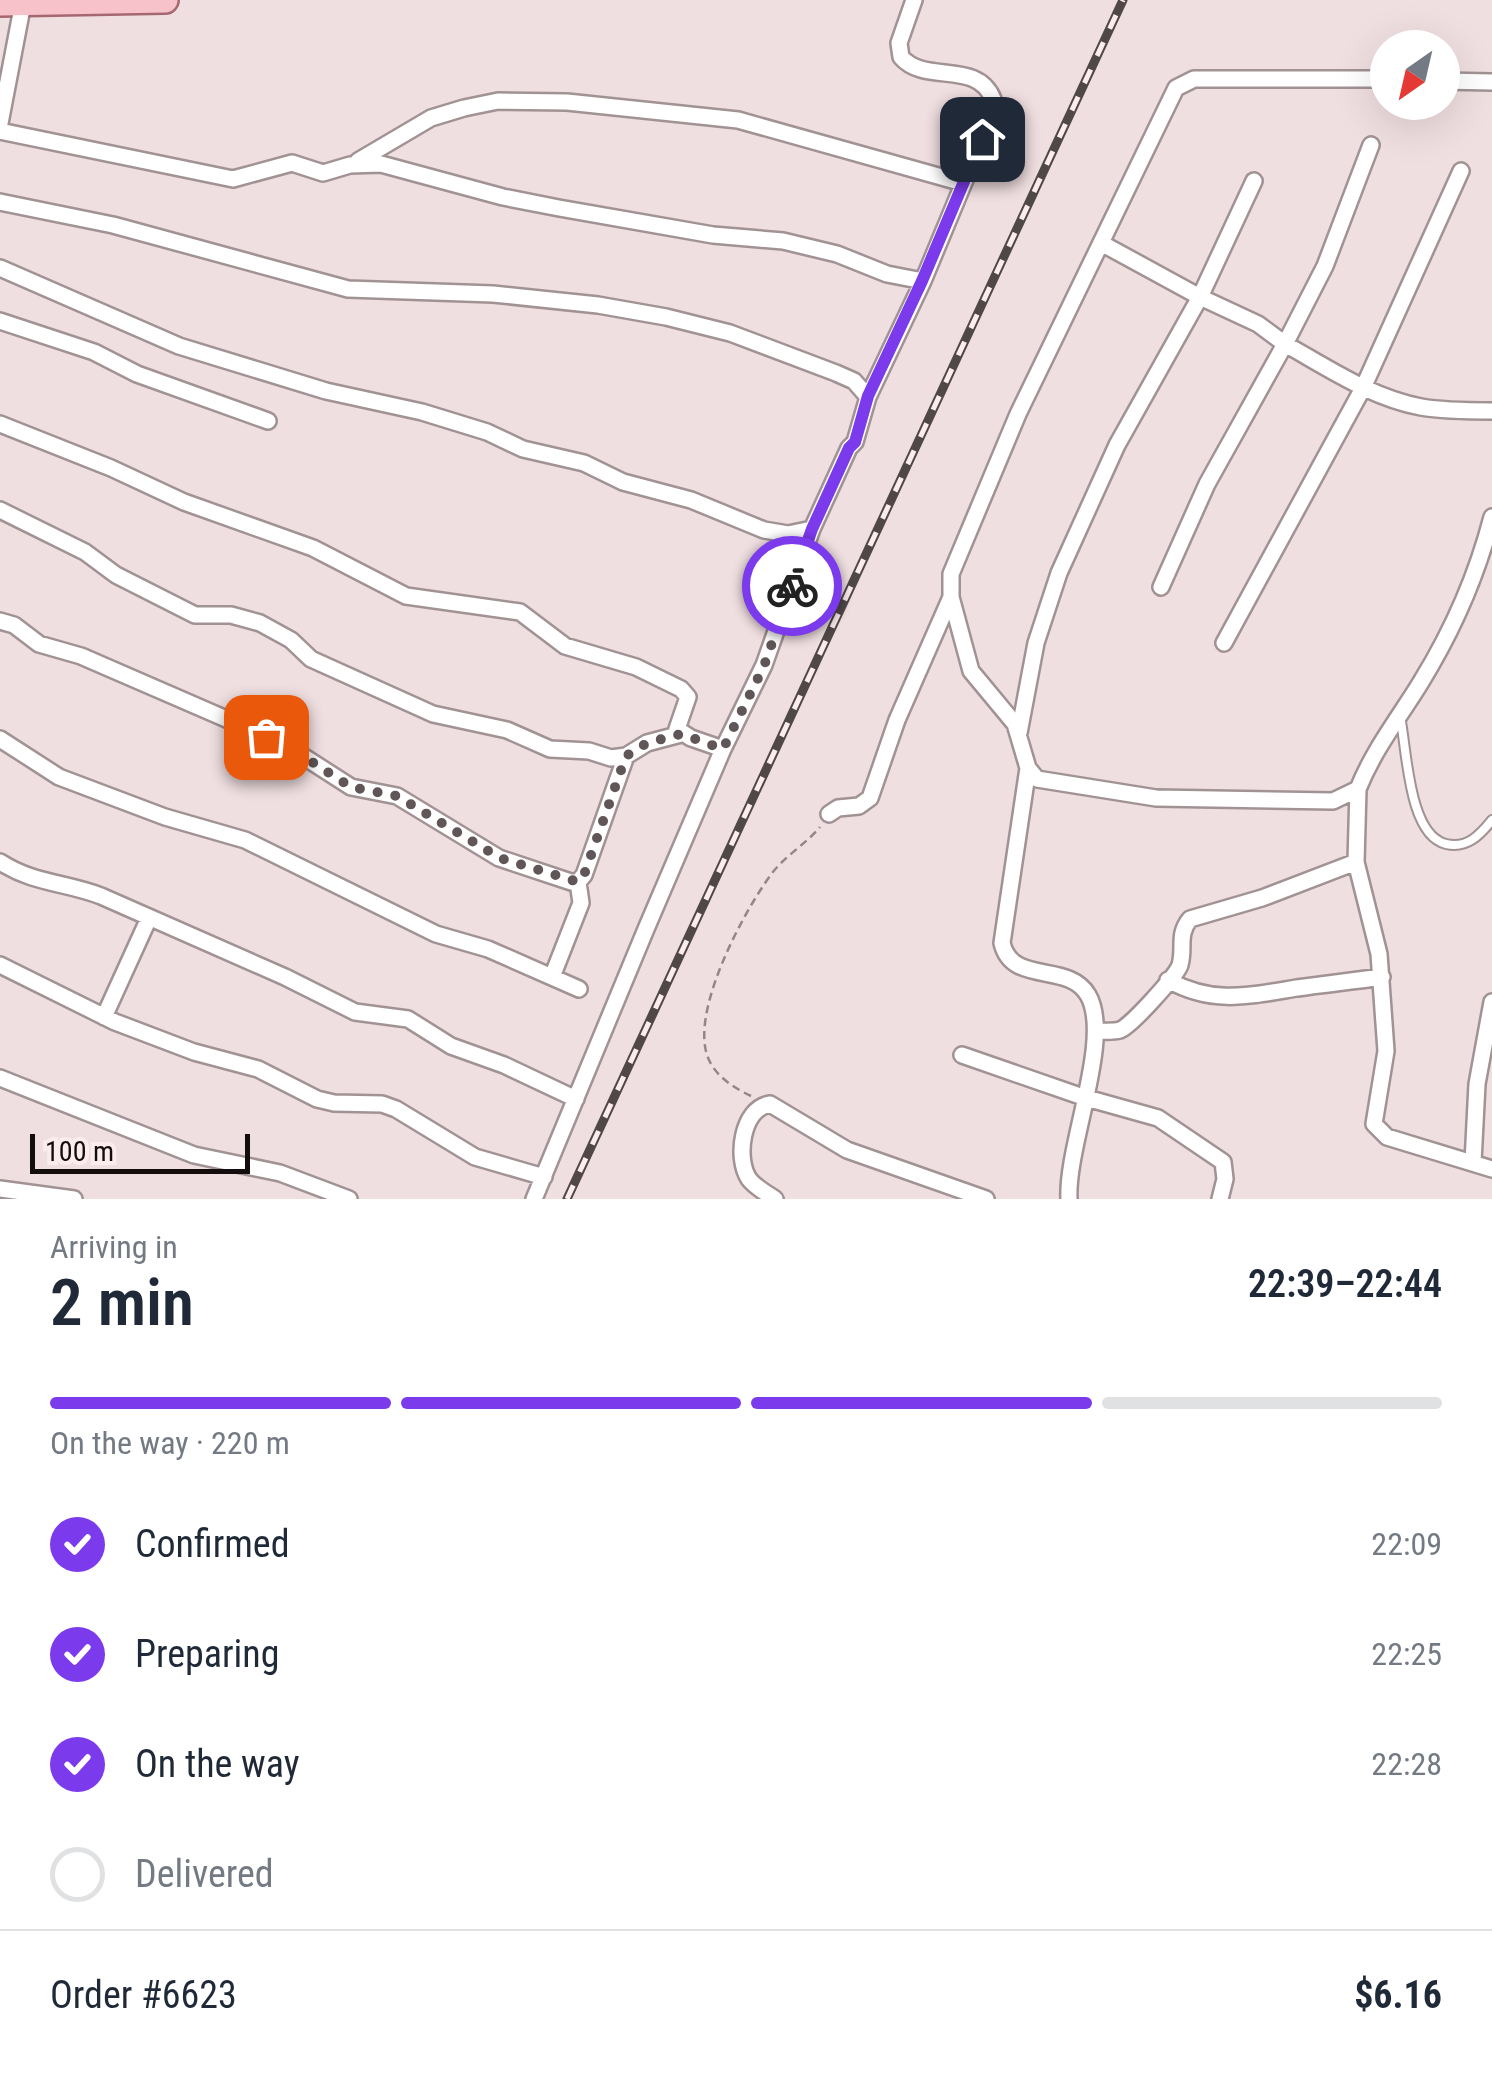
<!DOCTYPE html>
<meta charset="utf-8">
<style>
:root{--surface:#fff;--page:#f6f6f7;--text:#1f2937;--muted:#747a83;--line:#e0e1e3;--accent:#7c3aed}
body{margin:0;font-family:"Roboto Condensed",sans-serif;background:var(--page);color:var(--text);height:100vh;display:flex;flex-direction:column;font-size:38px;white-space:nowrap}
*{box-sizing:border-box;margin:0}
p{font-size:32px;color:var(--muted)}
.icon{flex:none;width:55px;height:55px;fill:none;stroke:currentColor;stroke-width:2;stroke-linecap:round;stroke-linejoin:round}
.map{position:relative;height:1199px;overflow:hidden}
.details{display:flex;flex-direction:column;background:var(--surface);flex:1}
.details>*{flex:none}
.needle{width:65px;rotate:214deg}
.buttons{position:absolute;left:1370px;top:30px;display:grid;gap:20px}
.buttons a{display:grid;place-items:center;width:90px;height:90px;border-radius:50%;background:var(--surface);box-shadow:0 10px 40px #0002;font-size:50px}
.scale{position:absolute;left:30px;bottom:25px;width:220px;box-sizing:border-box;padding-left:10px;border:5px solid #130d0e;border-top:0;font-size:28px;line-height:35px;white-space:nowrap;color:#130d0e;-webkit-text-stroke:8px #fdecee;paint-order:stroke}
.pin{position:absolute;display:grid;place-items:center;width:85px;height:85px;color:#fff;margin:-42px;border-radius:20px;box-shadow:0 5px 15px #0006}
.courier{position:absolute;display:grid;place-items:center;width:100px;height:100px;margin:-50px;border:8px solid #7c3aed;border-radius:50%;background:#fff;color:#222;box-shadow:0 2px 12px #0007}
.head em{font-style:normal;font-weight:600}
.head div{display:flex;flex-direction:column-reverse}
.head{display:flex;align-items:center;justify-content:space-between;height:170px;padding:0 50px}
h1{font-size:65px;font-weight:600;line-height:75px}
.bar{display:grid;grid-template-columns:repeat(4,1fr);gap:15px 10px;align-content:center;height:120px;padding:0 50px}
.bar i{height:12px;border-radius:8px;background:var(--line)}
.bar .on{background:var(--accent)}
.bar p{grid-column:span 4}
.line{display:flex;align-items:center;gap:25px;padding:0 50px;border-top:2px solid var(--line)}
.line div{flex:1}
ol{padding:0 50px;list-style:none}
li{display:flex;align-items:center;gap:30px;height:110px}
li p{margin-inline-start:auto}
li .icon{padding:10px;border-radius:50%;background:var(--accent);color:#fff;stroke-width:4}
li:last-child{color:var(--muted)}
li i{width:55px;height:55px;border:5px solid var(--line);border-radius:50%}
.map>svg:first-child{display:block}
</style>
<div class="map">
<svg width="1492" height="1199" viewBox="0 0 1492 1199">
<rect width="100%" height="100%" fill="#f0dfe1"/>
<g fill="none" stroke-linecap="round" stroke-linejoin="round">
<g stroke="#a19294" stroke-width="12">
<path id="service" d="M1400,716C1407,749 1408,835 1446,844C1467,849 1480,835 1492,820"/>
</g>
<g stroke="#a19294" stroke-width="20">
<path id="minor" d="M1388,79H1194L1176,88L1018,414L951,574V597L971,671L1015,724L1028,768L1037,779L1156,798L1333,801L1358,789C1374,749 1399,718 1421,682C1453,630 1477,575 1492,517
M1442,81L1492,82
M0,123L23,3
M0,131L233,179L292,163L323,173L350,165L381,164L503,197L559,208L713,235L783,241L837,254L887,274L923,281L982,139L993,99C977,59 925,85 901,57L899,43L914,0
M1371,145L1325,266L1285,344C1328,368 1372,398 1421,407C1444,411 1468,411 1492,411
M358,161L431,118L464,108L498,101L567,102L738,120L963,183
M0,202L113,225L348,289L493,294L598,305L666,317L730,333L836,373L854,381L868,397L855,442L849,448L812,529L764,665L723,749L646,929L534,1199
M1101,243L1200,297L1258,324L1285,344L1207,484L1161,587
M0,268L179,346L326,391L422,412L487,432L523,449L584,463L623,482L691,500L764,530L788,534L812,529
M0,321L94,352L137,374L268,421
M868,397L923,281
M0,424L111,468L184,502L313,548L406,596L520,612L565,646L636,667L681,689L688,697L677,729L691,738L723,749
M0,510L85,552L116,575L195,615H231L260,623L291,640L311,659L433,714L507,730L550,749L589,751L611,758L626,756L647,743L681,734
M0,621L14,625L39,644L81,656L284,744L351,787L397,796L499,858L571,882H578L584,875L626,756
M1224,643L1363,388L1461,171
M1019,733L1036,643L1059,573L1117,445L1200,297L1254,181
M0,739L59,777L165,817L245,840L436,934L488,949L579,989
M1028,768L1002,943C1012,986 1068,961 1088,995C1113,1038 1066,1146 1069,1199
M1358,789L1356,862L1379,954L1386,1051L1374,1124L1387,1137L1492,1169
M829,814L838,808L859,806L870,798L897,720L951,597
M0,862C34,884 65,882 101,896L285,977L355,1012L408,1019L451,1046L504,1065L576,1099
M0,965L115,1022L194,1052L258,1069L317,1099L334,1103L382,1104L396,1109L475,1157L544,1177
M552,977L581,903L578,882
M1168,980C1213,1005 1249,996 1297,988C1325,984 1354,981 1382,977
M104,1017L149,918
M1096,1031C1103,1031 1113,1032 1120,1030C1131,1026 1177,975 1180,965C1185,947 1177,935 1190,919L1262,898L1356,862
M962,1055L1083,1097L1158,1118L1223,1162L1225,1179L1220,1199
M0,1078L194,1155L280,1173L349,1199
M1473,1162L1477,1084L1492,1002
M0,1189L74,1199
M775,1199C766,1193 755,1187 749,1179C735,1158 742,1108 770,1104L847,1150L986,1199"/>
</g>
<g stroke="#a56871" stroke-width="30">
<path id="primary" d="M0,3L165,0"/>
</g>
<path stroke="#938688" stroke-width="2.5" stroke-dasharray="8 5" stroke-linecap="butt" d="M751,1096C736,1089 718,1078 710,1062C686,1018 743,913 770,876C783,857 805,845 820,827"/>
<use href="#service" stroke="#fff" stroke-width="8"/>
<use href="#minor" stroke="#fff" stroke-width="15"/>
<use href="#primary" stroke="#f8c2ca" stroke-width="25"/>
<g stroke="#504748" stroke-width="9">
<path id="rail" d="M567,1199L1123,0"/>
</g>
<use href="#rail" stroke="#fdecee" stroke-width="5" stroke-dasharray="15" stroke-linecap="butt"/>
</g>
<g fill="none" stroke-linecap="round" stroke-linejoin="round">
<path stroke="#605658" stroke-width="10" stroke-dasharray="0 18" d="M266,737L284,744L351,787L397,796L500,858L578,882L584,875L626,756L647,743L681,734L723,749L764,666L792,586"/>
<path stroke="#7c3aed" stroke-width="12" d="M792,586L812,529L849,448L855,442L868,396L922,281L982,139"/>
</g>
</svg>
<div class="buttons">
<a><svg class="needle" viewBox="-14 -14 28 28"><path d="M0-13l5 13h-10z" fill="#e53935"/><path d="M0 13l5-13h-10z" fill="#747a83"/></svg></a>
</div>
<div class="scale">100 m</div>
<div class="pin" style="left:266px;top:737px;background:#ea580c"><svg class="icon" aria-label="bag" viewBox="0 0 24 24"><path d="M5 8h14l-1 12H6zM9 8a3 3 0 0 1 6 0"/></svg></div>
<div class="pin" style="left:982px;top:139px;background:#1f2937"><svg class="icon" aria-label="home" viewBox="0 0 24 24"><path d="M3 11l9-7 9 7M6 9v11h12V9"/></svg></div>
<div class="courier" style="left:792px;top:586px"><svg class="icon" aria-label="bike" viewBox="0 0 24 24"><circle cx="6" cy="16" r="4"/><circle cx="18" cy="16" r="4"/><path d="M6 16l4-8h5l3 8M10 8l3 8H6M13 5h3"/></svg></div>
</div>
<section class="details">
<div class="head"><div><h1>2 min</h1><p>Arriving in</p></div><em>22:39–22:44</em></div>
<div class="bar"><i class="on"></i><i class="on"></i><i class="on"></i><i></i><p>On the way · 220 m</p></div>
<ol>
<li><svg class="icon" aria-label="check" viewBox="0 0 24 24"><path d="M5 12l5 5 9-10"/></svg>Confirmed<p>22:09</p></li>
<li><svg class="icon" aria-label="check" viewBox="0 0 24 24"><path d="M5 12l5 5 9-10"/></svg>Preparing<p>22:25</p></li>
<li><svg class="icon" aria-label="check" viewBox="0 0 24 24"><path d="M5 12l5 5 9-10"/></svg>On the way<p>22:28</p></li>
<li><i></i>Delivered</li>
</ol>
<div class="line" style="height:130px"><div>Order #6623</div><b>$6.16</b></div>
</section>
